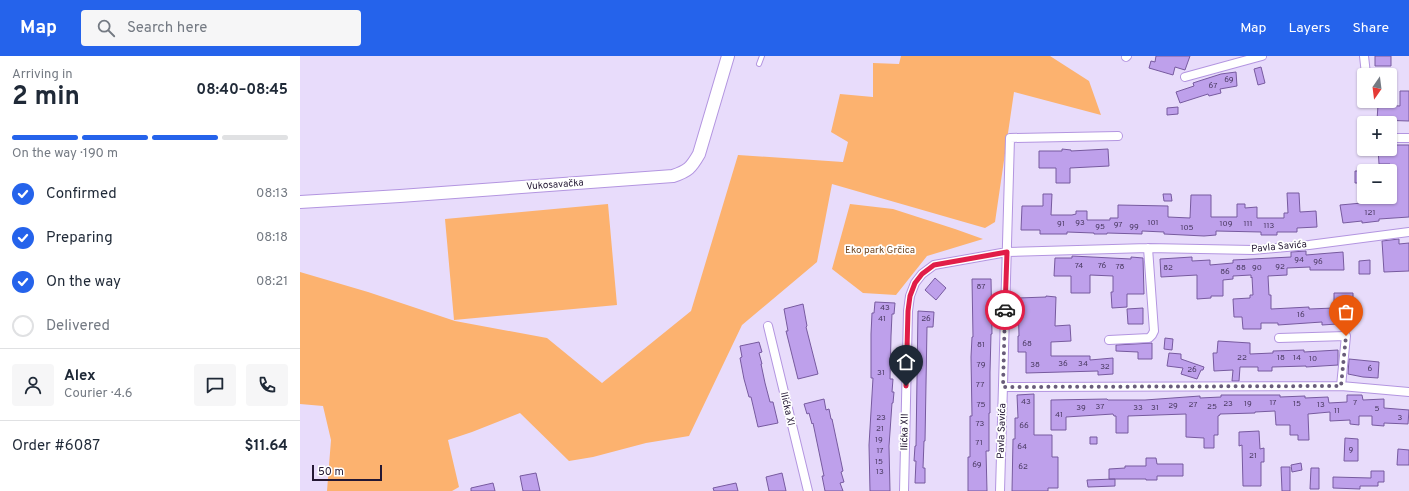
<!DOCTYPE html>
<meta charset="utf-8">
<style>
:root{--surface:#fff;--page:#f6f6f7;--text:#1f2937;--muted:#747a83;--line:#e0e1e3;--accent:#2563eb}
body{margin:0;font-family:Overpass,sans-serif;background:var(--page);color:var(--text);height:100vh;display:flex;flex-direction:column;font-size:15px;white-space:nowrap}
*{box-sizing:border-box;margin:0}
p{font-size:13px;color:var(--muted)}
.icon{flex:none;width:22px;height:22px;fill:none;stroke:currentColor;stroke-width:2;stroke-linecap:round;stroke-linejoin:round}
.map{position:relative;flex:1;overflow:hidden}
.drawer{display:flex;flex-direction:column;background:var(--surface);width:300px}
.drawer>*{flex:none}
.needle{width:26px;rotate:194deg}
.buttons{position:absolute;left:1057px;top:12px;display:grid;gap:8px}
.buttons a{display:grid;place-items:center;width:40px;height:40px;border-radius:4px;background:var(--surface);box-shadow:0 1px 3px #0004;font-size:20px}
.scale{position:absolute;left:12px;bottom:10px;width:70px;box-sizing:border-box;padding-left:4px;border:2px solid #241834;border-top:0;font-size:11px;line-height:14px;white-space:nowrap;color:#241834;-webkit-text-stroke:3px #fff;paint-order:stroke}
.pin{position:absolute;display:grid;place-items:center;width:34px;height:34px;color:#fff;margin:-41px -17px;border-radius:50% 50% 50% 0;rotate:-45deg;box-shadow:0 0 4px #0007}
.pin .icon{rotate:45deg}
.courier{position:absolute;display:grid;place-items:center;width:40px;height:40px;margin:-20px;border:3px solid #e11d48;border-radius:50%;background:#fff;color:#222;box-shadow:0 1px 5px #0007}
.summary em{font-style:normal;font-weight:700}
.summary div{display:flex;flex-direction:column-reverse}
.summary{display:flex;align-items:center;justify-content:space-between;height:68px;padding:0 12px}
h1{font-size:26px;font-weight:700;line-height:30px}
.bar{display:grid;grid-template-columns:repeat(4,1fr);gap:6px 4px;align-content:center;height:48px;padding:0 12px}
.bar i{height:5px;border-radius:3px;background:var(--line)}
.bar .selected{background:var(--accent)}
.bar p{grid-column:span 4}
.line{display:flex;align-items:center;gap:10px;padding:0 12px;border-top:1px solid var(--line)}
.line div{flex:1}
.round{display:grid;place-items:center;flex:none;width:42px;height:42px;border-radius:4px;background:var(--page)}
ol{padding:0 12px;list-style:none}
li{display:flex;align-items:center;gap:12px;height:44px}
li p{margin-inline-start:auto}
li .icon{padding:4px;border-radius:50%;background:var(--accent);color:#fff;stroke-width:4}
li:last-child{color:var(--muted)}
li i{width:22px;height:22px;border:2px solid var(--line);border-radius:50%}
header{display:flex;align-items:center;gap:24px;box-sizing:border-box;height:56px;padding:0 20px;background:var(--accent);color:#fff}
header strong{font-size:19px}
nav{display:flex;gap:22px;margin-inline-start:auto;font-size:14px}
.search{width:280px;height:36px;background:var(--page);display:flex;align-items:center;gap:10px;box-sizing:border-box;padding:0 14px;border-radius:4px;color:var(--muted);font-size:15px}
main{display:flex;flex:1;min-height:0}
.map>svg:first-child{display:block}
</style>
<header>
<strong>Map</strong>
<div class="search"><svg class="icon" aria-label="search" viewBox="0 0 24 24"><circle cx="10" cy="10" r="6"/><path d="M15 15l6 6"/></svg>Search here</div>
<nav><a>Map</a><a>Layers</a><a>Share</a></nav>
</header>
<main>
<section class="drawer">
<div class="summary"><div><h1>2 min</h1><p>Arriving in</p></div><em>08:40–08:45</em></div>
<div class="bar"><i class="selected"></i><i class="selected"></i><i class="selected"></i><i></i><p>On the way · 190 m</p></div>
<ol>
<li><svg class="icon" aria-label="check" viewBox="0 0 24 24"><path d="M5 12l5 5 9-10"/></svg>Confirmed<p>08:13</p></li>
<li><svg class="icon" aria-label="check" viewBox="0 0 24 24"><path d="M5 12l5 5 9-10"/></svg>Preparing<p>08:18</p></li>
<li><svg class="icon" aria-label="check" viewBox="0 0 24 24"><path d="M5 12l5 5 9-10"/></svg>On the way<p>08:21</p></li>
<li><i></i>Delivered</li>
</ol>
<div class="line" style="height:72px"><a class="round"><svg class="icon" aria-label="person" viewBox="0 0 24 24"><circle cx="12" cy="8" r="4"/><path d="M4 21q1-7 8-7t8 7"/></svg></a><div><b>Alex</b><p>Courier · 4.6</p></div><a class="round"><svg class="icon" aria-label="chat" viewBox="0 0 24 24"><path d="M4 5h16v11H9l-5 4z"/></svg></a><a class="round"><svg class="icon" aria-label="phone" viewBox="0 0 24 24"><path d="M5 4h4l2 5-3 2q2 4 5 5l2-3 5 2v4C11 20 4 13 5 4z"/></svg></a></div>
<div class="line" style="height:52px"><div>Order #6087</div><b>$11.64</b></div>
</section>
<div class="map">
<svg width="1109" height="435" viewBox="0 0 1109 435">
<rect width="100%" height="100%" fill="#e8dcfb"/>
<path fill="#fcb26f" d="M601,0H750L789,25L801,59L714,36L695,166L685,172L532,128L517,206L442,269L389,380L346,387L293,401L269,405L220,357L172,376L148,384L159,431L152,435H27L31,384L23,350L0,348V216L68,236L155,265L247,282L302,327L391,255L438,99L543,106L548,86L531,76L540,38L573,41V7L599,8Z
M308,148L317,249L154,264L145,163Z
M550,148L593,153L655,173L683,183L627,200L596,239L563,237L532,213Z"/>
<path fill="#bea0eb" stroke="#775a9f" d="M856,0H890L885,14L875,11L873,19L849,12L851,5L855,6Z
M1075,0H1091V10H1075Z
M961,11L965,27L958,29L954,13Z
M936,16L937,30L920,33L921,37L909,40L908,38L880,47L876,36L894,30L893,27L899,25L921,18Z
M1100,35H1109V65L1077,64L1078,49L1100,50Z
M878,51V58L867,59V52Z
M1090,89H1109V161L1079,163V165L1062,167V165L1043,167L1040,149L1084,145V141H1090V108H1079L1078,93H1090Z
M762,93L771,94V95L808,93L809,110L770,112V127H756V112H739V95H762Z
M1055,115H1064V127H1055Z
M987,137H999L1000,156L1016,155L1017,171L997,172V176H977V179H961V176L916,175V179L904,180L864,178V176L842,175V178L807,177V178H794V177L767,176V178H740V174H721L722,150H743V138H752L751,159H772L776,158V155H787V164H810V162H818V149L868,150V161L890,162L891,139H911V161H937V148H945V152L957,151V162H984V157H988Z
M863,138H871L872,145H864Z
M1099,183V188L1109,187V215L1084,216L1082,185Z
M1006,195V199L1043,196L1044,214H1010V211L987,212V219L968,220L969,239H971V253L1009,251V253L1034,252V237H1053V255H1036L1037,268L1022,269V266L978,269V267H961V273H943L942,261H934L933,243L950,242V239H953L952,221L951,222V219L933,220V223L923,224V240H911V242L897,243V219L861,221L860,203L892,201V205L910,204V209L933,207V204L991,201V196Z
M772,200L831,203V201L843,202L844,238H827V251L812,252L811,236H813V220L790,219V237H771V220H754L755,202H772Z
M1070,204V218H1059V205Z
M635,222L646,232L636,244L625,234Z
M672,223H691L692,278H691L690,316V357H689V395H686L687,435H668V401H670V360H672L671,301L672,281H673Z
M746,240L756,241L755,270L770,269L771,285L751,286V300H790V304L813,302V318L798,319V315L726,317V296H718V280H719L718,242L746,241Z
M575,246L595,247L594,258H592L591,280L590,323H593L592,336H594L593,347H592L589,390L590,435H570L569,389L573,322H571V278L572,257H574Z
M503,248L507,270L506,271L518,318L498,323L486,275H488L484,253Z
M843,252V268H828L827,253Z
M618,255L634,256L633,271H627L625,385H624L623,412H625V427H615L616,405H614L615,390H616Z
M865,282L873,283L872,294L864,293Z
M918,285L950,287V298L973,297V295L1004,294V296L1038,294V309L1006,311V310L972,311V315H958V311H940L939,325H932L933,314L914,315L913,297H917Z
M459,286L462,296L459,297L462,308H461L465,327L470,346H473L478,367L458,371L451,341H449L444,323L440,302L442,301L440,290Z
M852,287V303H838V296L816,295V289Z
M869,297L881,298V303L904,311L903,314H901L897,323L881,318L883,312L867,310Z
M1049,303L1079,306L1078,322L1063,321L1048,318Z
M734,338V379H752V401H758V432H748V435H712L713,383H715V362H718L717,339Z
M921,339H980V341L1005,340V342L1028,341L1029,347L1047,346V339H1062L1063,344L1084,343V352L1109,354L1108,368L1084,367V370L1072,369V360H1059V369L1050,368V364L1030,365V356L1008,358L1009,384H998V379H990V369H976L975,355L955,356V357L920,358V359L918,360V379H914V392H904V382L886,381V358L828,360V377H816V360H814L813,358L766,361V374H751V344L807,343L808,344H845L900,340V342L921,341Z
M524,343L526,354L529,353L531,363H532L543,415L541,416L544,426L540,427L543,435H525L522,420H524L513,367L512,368L509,357L507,358L504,348Z
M959,375L960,393L964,392V406H961V430H943L942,389L939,390V376Z
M790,381H797V388H790Z
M1045,382L1058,383V405H1044Z
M1098,393L1109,394V409H1097Z
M846,402H856L857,408H883V420H857V424H846V423H809V413L825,412V410H846Z
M1001,407L1002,414L992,416L991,409Z
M981,411H990V435H982Z
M1011,412H1019V433H1010Z
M1071,415H1084V426H1078V430H1060V433L1033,432V421L1071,422Z
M236,417L240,435H223L220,420Z
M482,417L486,435H469L466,421Z
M815,423V430L788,431L787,424Z
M193,427L195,435H171V432Z
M436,427L438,435H414L413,432Z"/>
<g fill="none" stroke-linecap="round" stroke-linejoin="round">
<g stroke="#b395e0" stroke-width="6">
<path id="lane" d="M459,8L462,0"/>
</g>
<g stroke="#b395e0" stroke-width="10">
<path id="street" d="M1064,0L1066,18
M826,1L827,0
M885,21L962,0
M1090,82H1109
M468,270L508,435
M979,282L1046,280L1041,330
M809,284L849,282L852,279L854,275L848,192
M703,331L1041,330L1109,336
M604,435L608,255L610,240L615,227L622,218L634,209L707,196L848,192L953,194L1009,189L1109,176
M700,435L710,82L818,80"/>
</g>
<g stroke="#b395e0" stroke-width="14">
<path id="secondary" d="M0,146L100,140L373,120C388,115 391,112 399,98L428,0"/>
</g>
<use href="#lane" stroke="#fff" stroke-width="4"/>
<use href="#street" stroke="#fff" stroke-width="8"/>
<use href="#secondary" stroke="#fff" stroke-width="12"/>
</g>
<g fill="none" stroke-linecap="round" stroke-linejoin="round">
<path stroke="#695d7a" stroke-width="4" stroke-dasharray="0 7.2" d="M705,254L703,331L1041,330L1046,280"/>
<path stroke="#e11d48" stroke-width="5" d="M606,330L608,255L610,240L615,227L622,218L634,209L707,196L705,254"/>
</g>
<g text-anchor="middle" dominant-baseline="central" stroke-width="3.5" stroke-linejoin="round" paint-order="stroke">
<g font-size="8" fill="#4a3a62">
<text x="929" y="24">69</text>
<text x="913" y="30">67</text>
<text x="1070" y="157">121</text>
<text x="780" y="167">93</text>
<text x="853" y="167">101</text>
<text x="761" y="168">91</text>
<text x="926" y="168">109</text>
<text x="948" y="168">111</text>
<text x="818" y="169">97</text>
<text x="969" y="170">113</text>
<text x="800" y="171">95</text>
<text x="834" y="171">99</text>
<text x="887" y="172">105</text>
<text x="999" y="204">94</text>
<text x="1018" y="206">96</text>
<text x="779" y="210">74</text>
<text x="802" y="210">76</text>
<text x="820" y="211">78</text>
<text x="980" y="211">92</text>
<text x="868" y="212">82</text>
<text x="941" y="212">88</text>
<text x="957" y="212">90</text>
<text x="925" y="216">86</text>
<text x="681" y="231">87</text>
<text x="585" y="252">43</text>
<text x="1001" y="259">16</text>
<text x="582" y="263">41</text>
<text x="626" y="263">26</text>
<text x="727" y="288">68</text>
<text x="681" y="289">81</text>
<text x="942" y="302">22</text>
<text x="981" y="302">18</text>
<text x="997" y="302">14</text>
<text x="1013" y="303">10</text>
<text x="763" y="308">36</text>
<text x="783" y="308">34</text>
<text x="681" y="309">79</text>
<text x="735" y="309">38</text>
<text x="805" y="311">32</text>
<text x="1070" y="313">6</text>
<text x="892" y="314">26</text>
<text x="581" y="317">31</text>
<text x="680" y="329">77</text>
<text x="726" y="346">43</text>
<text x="973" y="347">17</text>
<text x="1055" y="347">7</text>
<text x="928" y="348">23</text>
<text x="948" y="348">19</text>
<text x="997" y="348">15</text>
<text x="681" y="349">75</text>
<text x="893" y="349">27</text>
<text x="1021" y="349">13</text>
<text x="873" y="350">29</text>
<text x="800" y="351">37</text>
<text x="912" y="351">25</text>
<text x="781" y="352">39</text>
<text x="838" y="352">33</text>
<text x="855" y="352">31</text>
<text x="1077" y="353">5</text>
<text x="1037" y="355">11</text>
<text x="759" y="359">41</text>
<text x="581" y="362">23</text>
<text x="1100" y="362">3</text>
<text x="680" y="368">73</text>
<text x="724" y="370">66</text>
<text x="580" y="373">21</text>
<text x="579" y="384">19</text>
<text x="679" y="387">71</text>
<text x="722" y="391">64</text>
<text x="1051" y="394">9</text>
<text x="580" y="395">17</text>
<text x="953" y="400">21</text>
<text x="579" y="406">15</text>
<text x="677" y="409">69</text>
<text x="723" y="411">62</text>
<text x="580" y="416">13</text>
</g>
<g font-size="10" fill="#241834" stroke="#fff">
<text transform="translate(255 129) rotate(-4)">Vukosavačka</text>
<text transform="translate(979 191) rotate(-5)">Pavla Savića</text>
<text transform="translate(487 353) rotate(77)">Ilićka XI</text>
<text transform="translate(702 375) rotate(-88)">Pavla Savića</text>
<text transform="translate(605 376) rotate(-89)">Ilićka XII</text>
</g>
<g font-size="10" fill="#704823" stroke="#fff">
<text x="580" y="194">Eko park Grčica</text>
</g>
</g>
</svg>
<div class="buttons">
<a><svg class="needle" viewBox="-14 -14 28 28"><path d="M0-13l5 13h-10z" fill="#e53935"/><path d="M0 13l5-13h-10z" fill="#747a83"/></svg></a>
<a>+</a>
<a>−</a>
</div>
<div class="scale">50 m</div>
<div class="pin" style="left:1046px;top:280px;background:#ea580c"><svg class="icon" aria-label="bag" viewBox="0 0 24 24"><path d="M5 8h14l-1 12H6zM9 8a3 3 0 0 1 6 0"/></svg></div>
<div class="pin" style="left:606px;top:330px;background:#1f2937"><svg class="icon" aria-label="home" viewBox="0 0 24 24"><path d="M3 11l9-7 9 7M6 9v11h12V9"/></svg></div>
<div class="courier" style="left:705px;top:254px"><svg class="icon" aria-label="car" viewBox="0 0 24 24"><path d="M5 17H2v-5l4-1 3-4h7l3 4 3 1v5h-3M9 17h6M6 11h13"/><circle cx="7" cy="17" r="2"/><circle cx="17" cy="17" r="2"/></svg></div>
</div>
</main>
